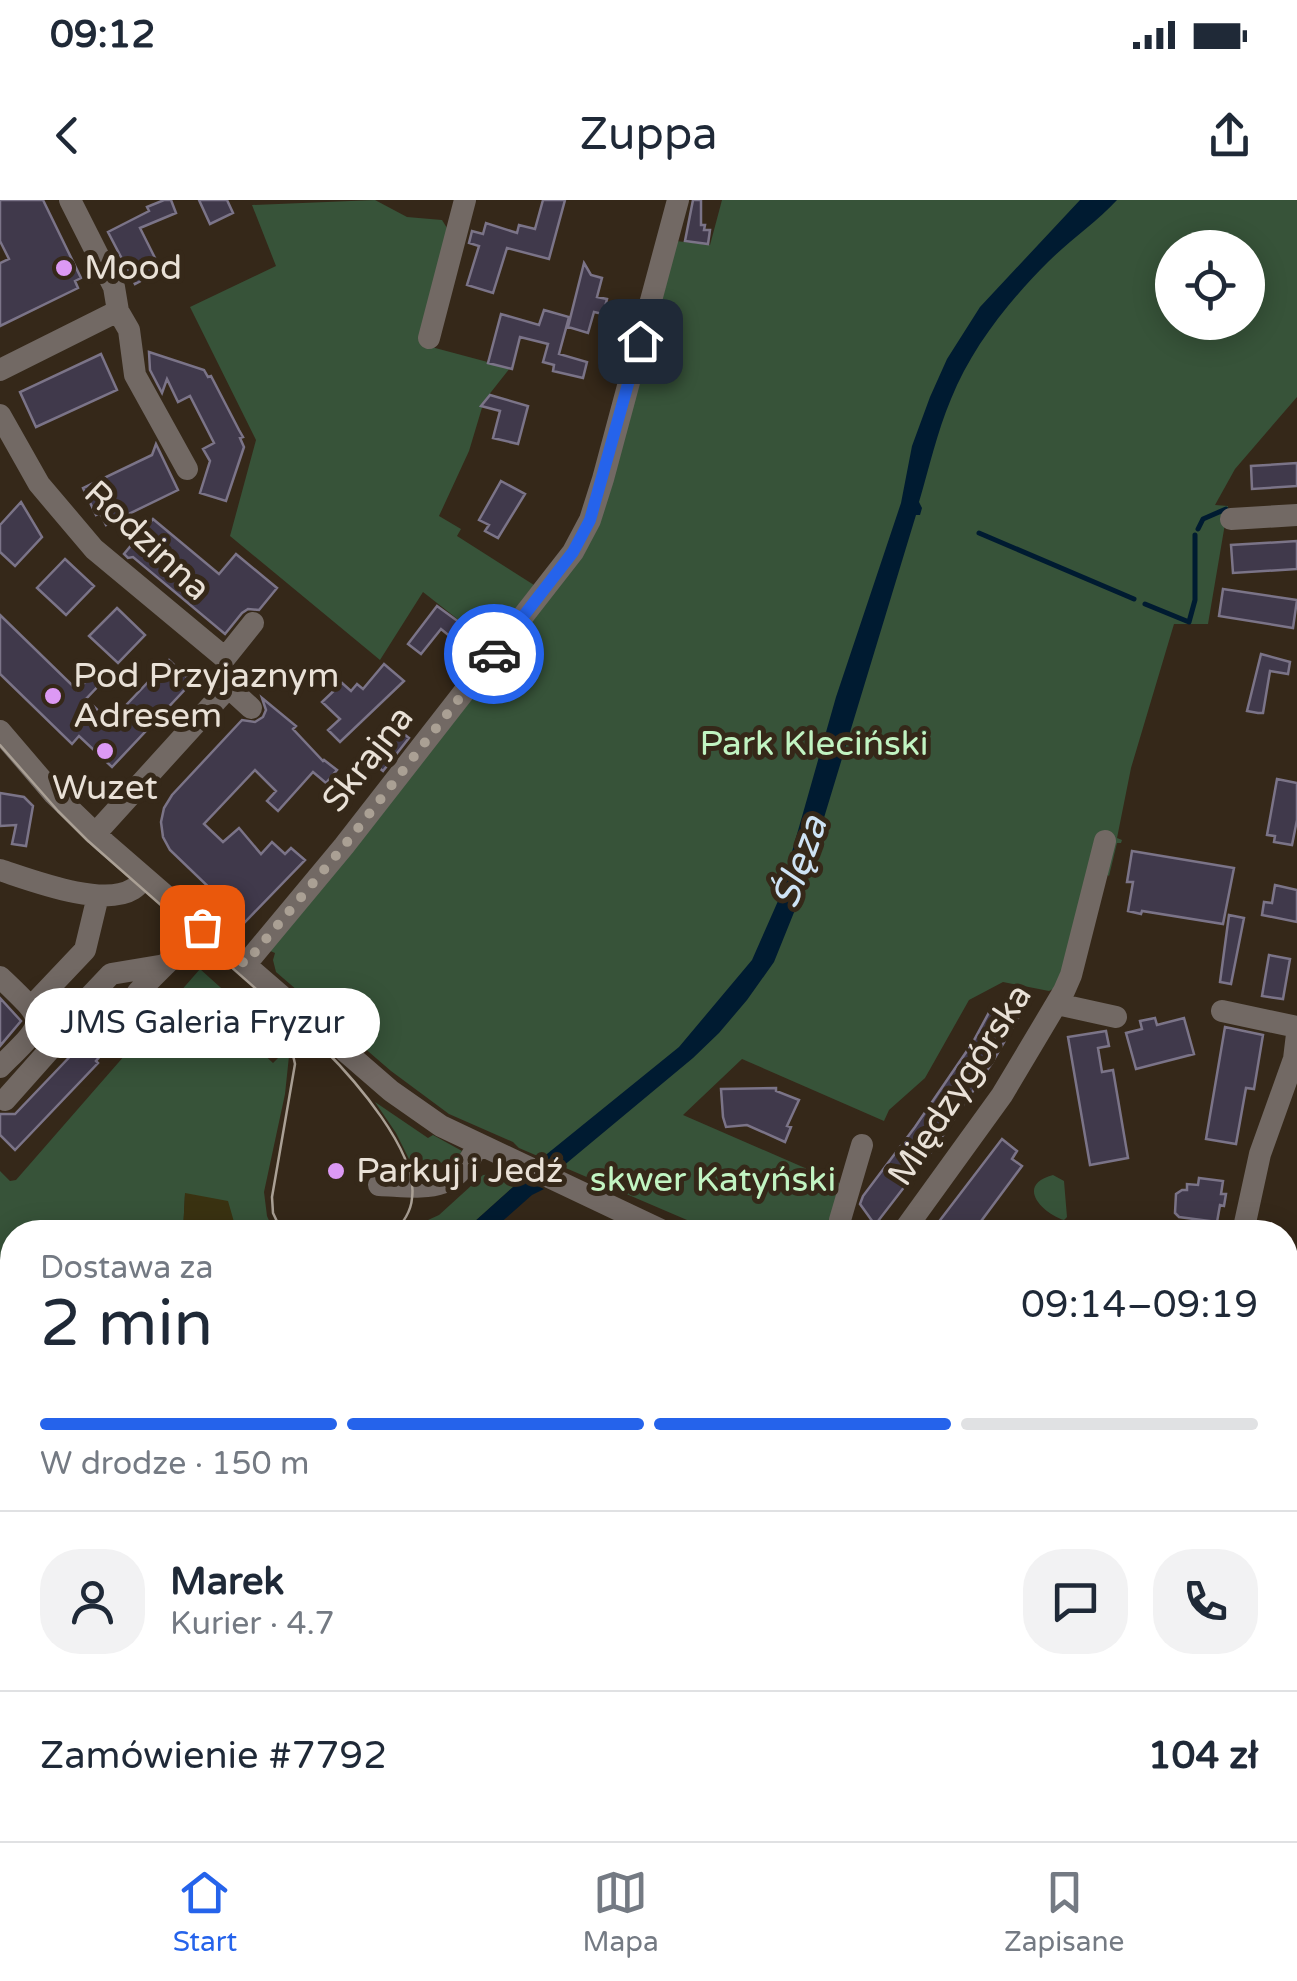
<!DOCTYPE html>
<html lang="pl">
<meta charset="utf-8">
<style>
:root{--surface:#fff;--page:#f2f2f3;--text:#1f2937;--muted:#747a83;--line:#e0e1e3;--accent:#2563eb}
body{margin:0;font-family:"Varela Round",sans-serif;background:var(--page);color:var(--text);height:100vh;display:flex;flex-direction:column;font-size:38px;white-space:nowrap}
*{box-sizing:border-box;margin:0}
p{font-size:32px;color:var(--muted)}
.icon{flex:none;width:55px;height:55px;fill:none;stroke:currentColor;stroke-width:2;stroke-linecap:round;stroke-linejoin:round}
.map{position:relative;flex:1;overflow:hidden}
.details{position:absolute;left:0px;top:1020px;width:1298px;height:622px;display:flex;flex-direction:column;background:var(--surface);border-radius:40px 40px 0 0;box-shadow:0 5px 25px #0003}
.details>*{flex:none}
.buttons{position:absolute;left:1155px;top:30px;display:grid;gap:20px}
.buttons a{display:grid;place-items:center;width:110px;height:110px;border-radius:50%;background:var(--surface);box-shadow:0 5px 25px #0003;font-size:50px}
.pin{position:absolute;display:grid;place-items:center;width:85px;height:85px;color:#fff;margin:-42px;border-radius:20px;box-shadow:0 5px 15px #0006}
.courier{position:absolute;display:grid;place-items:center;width:100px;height:100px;margin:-50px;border:8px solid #2563eb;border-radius:50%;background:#fff;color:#222;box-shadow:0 2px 12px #0007}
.bubble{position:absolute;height:70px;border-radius:35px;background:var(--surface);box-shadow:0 5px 25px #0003;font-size:32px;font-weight:600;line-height:70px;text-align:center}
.summary em{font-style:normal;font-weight:600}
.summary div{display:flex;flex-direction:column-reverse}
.summary{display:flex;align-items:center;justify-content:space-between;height:170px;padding:0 40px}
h1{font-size:65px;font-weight:600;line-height:75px}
.bar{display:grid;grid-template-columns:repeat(4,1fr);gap:15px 10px;align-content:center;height:120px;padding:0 40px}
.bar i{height:12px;border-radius:8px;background:var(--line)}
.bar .active{background:var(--accent)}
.bar p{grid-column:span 4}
.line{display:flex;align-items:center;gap:25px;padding:0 40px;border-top:2px solid var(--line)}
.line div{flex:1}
.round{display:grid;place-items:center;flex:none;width:105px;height:105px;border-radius:40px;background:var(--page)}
.status{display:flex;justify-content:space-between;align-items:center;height:70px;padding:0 50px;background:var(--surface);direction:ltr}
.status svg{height:28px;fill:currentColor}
header{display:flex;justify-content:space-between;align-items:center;height:130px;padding:0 40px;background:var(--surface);font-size:45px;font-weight:600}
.tab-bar{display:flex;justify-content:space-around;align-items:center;height:140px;border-top:2px solid var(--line);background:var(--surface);font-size:28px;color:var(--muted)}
.tab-bar a{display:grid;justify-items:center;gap:5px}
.tab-bar .active{color:var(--accent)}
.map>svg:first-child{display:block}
</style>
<div class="status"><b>09:12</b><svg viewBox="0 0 49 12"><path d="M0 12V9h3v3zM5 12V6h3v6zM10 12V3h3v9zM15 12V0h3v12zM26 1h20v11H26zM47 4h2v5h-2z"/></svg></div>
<header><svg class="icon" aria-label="back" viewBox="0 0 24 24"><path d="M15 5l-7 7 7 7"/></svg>Zuppa<svg class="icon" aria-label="share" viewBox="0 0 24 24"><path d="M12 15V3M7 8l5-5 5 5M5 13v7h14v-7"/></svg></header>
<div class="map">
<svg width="1297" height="1641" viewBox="0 0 1297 1641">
<rect width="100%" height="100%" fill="#352819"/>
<path fill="#375339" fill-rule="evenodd" d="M375,0L407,17L442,20L447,28L424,145L510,168L484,201L469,251L439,316L461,329L457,336L534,385L488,443L423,392L380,460L230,336L256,240L190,107L276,66L252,5Z
M722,0H1297V197L1235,269L1215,305L1228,306L1208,424H1174L1131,568L1117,638L1122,640L1121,643H1117L1109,676L1106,674L1057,787L1049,791L1003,782L969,800L925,878L889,910L884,921L742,859L683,915L844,985L837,1032H715L519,948L513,942L449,914L391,871L276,772L273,760L275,753L268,750L563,379L676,41L710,45ZM1172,48H1248V122H1172Z
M200,769L260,823L272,837L259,850L273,863L282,854L289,856L285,894L264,992L267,1016L274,1032H239L185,994L183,1032H12V1312L0,1317V971L10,981L16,980Z
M375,902L428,938L433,935L462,951L458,959L414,969L396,933Z
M509,973L522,979L463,1032H412L417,1025L439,1015L483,975Z
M1053,975L1064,981L1067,1017L1064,1020C1042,1013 1015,985 1053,975Z
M330,1630H540L508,1641H335Z"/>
<path fill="#3a3211" d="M185,993L228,1001L236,1029L239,1032H183Z"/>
<path fill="#001b31" d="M1080,0H1117C1096,23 1070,40 1048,62C1009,101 972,147 951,199C937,232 929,268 919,302L922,308L920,315H916L799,700L774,762L747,800L719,833L693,858L562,967L542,958L679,847L752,760L778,701L836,497L901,303L912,246L930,197L947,159L980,107Z
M522,979L544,989L532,995L490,1032H463Z"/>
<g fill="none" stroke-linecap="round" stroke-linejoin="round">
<path stroke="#001b31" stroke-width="5" d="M1198,329L1203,319L1226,309
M979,333L1134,399
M1145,404L1189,422L1195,400V335"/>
</g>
<path fill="#40394b" stroke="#7b7488" stroke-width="2.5" d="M0,0H43L81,78L75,81L78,88L0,126V63L9,59L0,41Z
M164,0H171L176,13L140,28L161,70L135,84L108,32L149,11L147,7Z
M199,0H227L233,13L210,24Z
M543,0H565L549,59L507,48L493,93L467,85L479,46L469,43L472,31L483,34L486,23L517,33L519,25L535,29Z
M693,0H701V25H705L704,30H710L708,44L685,41Z
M584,63L591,75L602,78L597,97L607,99L603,114L594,112L588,133L568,127Z
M544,110L569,117L559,154L587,162L583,178L553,171L554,165L543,162L548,144L520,137L512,169L488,163L501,114L539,125Z
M149,152L204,170L208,177L211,176L239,230L243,237L240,238L244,247L226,301L200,293L210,261L203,249L214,243L190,196L178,202L167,179L162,193L150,170Z
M101,154L117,190L36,227L20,192Z
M490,195L528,206L518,244L493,238L500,211L481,206Z
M156,244L178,290L106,325L100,313L96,315L83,288L152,255Z
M1297,263V286L1252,289L1251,266Z
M501,281L525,294L498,338L485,331L489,325L479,320Z
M21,302L42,337L15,366L0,352V325Z
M153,319L219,374L236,354L277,388L259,410L248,409L242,413L225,434L133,357L128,358L124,354Z
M1297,341V369L1233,373L1231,345Z
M65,359L94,386L66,415L37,388Z
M1223,389L1297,400L1293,428L1219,416Z
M437,406L463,425L452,438L441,429L421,454L408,444Z
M117,408L145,435L118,463L89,436Z
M0,415L77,490L93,474L102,482L86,499L110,522L169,460L192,482L112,567L79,536L72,544L0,474Z
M1261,454L1290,462L1288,474L1270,471L1263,513H1258L1247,511Z
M384,464L404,481L340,542L328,530L340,519L322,502L342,483L351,491L357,484L363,489Z
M262,498L296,526L293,529L323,561L324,560L337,570L326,583L313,572L278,611L267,601L276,591L255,570L204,624L223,642L239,628L261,654L272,642L285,654L291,648L305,660L245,722L170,650L163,637L161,622L164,608L172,595L242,520L255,522L263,517L266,510Z
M391,524L409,538L383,571L365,557Z
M1277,579L1297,583V620L1292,645L1274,642L1275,636L1267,635Z
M0,593L24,597L33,606L26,646L12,644L16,625L0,626Z
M1132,651L1234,668L1223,724L1142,711L1141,714L1128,711L1133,682H1127Z
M1275,685L1297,690V722L1262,715L1264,702L1272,703Z
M1229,715L1244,718L1231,784L1220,782Z
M1269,755L1290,759L1283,799L1262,796Z
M113,794L129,810L110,830L106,837L108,847L96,861L98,863L15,950L0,935V914H15L80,846L72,837Z
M0,798L21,821L0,846Z
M993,805L1018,818L992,863L935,947L875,1025L860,1004L863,996L915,927L973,842Z
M1155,818L1157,825L1184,818L1194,854L1136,869L1126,833L1142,829L1140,821Z
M1225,827L1263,835L1254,889L1246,888L1236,944L1206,939Z
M1106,831L1109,846L1098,848L1102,872L1113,870L1128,958L1090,965L1068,837Z
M776,888V891L799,900L787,926L791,927L785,942L747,925L726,927L723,917L721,889Z
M1002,939L1017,951L1012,959L1022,966L973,1032H931Z
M1199,978L1223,981L1221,994H1226L1224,1006L1220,1005L1217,1022L1179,1017L1175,1013L1176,994L1182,990H1187V984L1198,985Z
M1295,1215L1297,1271L1285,1272V1216Z
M1285,1306H1291L1297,1337V1385L1285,1386Z"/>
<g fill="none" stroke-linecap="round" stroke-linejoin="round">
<path stroke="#726964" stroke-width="22" d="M70,0L114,87L118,111L129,130L135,175L187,269
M429,138L465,0
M0,170L118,111
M0,215L39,284L94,349L225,458L253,423
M1231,319L1297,315
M228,487L251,508
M0,531L54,594L105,643L391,891L441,926L665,1032
M95,634L234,481
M0,670C31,680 103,708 133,689C136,688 142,680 145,678
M245,765L344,646L573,352L590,320L603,279L678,0
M0,777C49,824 48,819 0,867
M1057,804L1116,817
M31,807L85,750L98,696
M1222,811L1297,827
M121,840L146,814L138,792L165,765
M5,900L53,846L59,829L111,774L165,765L202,727
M379,985C427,987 455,995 478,944
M842,1032L840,1020L862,945
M903,1032L1002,895L1064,791L1071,775L1105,641
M1243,1032L1260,954L1294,859L1297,834
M1285,1181L1297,1179
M0,1617L9,1641
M905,1630L908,1641
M1151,1630L1153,1641
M1275,1630L1277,1641
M210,1639L229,1630
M564,1641L597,1630"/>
<path stroke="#aaa095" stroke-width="2.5" d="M0,545L58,611L87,640L322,847C353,878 419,952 412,998C411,1012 403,1022 395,1032
M275,815L288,833L295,864L272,997L273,1013L282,1032"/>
</g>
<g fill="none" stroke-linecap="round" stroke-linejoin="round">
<path stroke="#aaa094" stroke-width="10" stroke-dasharray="0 18" d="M202,727L245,764L344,646L494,454"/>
<path stroke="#2563eb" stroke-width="12" d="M494,454L573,352L590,320L640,141"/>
</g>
<g fill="#dc99f4" stroke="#352819" stroke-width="4">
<circle cx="64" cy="68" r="10"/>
<circle cx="53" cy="496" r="10"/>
<circle cx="105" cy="551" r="10"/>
<circle cx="336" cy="971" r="10"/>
</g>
<g text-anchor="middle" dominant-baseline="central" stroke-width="10" stroke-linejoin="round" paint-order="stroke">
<g font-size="35" fill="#e9e1d7" stroke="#352819" text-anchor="start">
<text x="84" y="68">Mood</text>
<text x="73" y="476">Pod Przyjaznym<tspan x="73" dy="40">Adresem</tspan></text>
<text x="105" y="588" text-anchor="middle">Wuzet</text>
<text x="356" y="971">Parkuj i Jedź</text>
</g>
<g font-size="35" fill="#e9e1d7" stroke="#352819">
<text transform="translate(147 341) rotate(43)">Rodzinna</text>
<text transform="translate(368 559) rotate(-52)">Skrajna</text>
<text transform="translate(960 885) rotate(-57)">Międzygórska</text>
</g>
<g font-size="35" fill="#c1f4c2" stroke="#352819">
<text x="814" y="544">Park Kleciński</text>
<text x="713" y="980">skwer Katyński</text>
</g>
<g font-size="38" font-style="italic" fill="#cee3f5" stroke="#352819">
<text transform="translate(800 662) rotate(-70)">Ślęza</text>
</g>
</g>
</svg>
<div class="buttons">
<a><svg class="icon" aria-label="locate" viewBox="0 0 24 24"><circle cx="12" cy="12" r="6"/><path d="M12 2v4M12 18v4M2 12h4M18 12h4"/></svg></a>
</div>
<div class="pin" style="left:202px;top:727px;background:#ea580c"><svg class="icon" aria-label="bag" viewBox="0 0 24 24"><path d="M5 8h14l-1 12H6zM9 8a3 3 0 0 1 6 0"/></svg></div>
<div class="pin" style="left:640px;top:141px;background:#1f2937"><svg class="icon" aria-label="home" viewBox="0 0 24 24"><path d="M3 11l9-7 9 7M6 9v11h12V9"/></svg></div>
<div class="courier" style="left:494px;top:454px"><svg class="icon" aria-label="car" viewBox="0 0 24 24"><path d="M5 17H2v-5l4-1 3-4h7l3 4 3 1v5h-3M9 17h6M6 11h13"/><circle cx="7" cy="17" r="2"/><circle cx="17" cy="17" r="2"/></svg></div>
<div class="bubble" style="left:25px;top:788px;width:355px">JMS Galeria Fryzur</div>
<section class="details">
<div class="summary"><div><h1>2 min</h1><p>Dostawa za</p></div><em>09:14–09:19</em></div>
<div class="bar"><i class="active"></i><i class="active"></i><i class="active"></i><i></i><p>W drodze · 150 m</p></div>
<div class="line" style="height:180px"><a class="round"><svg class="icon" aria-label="person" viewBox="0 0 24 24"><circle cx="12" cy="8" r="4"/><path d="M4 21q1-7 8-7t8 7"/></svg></a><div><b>Marek</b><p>Kurier · 4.7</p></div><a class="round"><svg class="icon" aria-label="chat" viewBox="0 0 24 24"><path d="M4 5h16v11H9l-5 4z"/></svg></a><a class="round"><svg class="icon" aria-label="phone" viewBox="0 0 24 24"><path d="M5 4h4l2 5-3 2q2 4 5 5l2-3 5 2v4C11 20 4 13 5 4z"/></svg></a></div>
<div class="line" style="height:130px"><div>Zamówienie #7792</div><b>104 zł</b></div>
</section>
</div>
<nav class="tab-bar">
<a class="active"><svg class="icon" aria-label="home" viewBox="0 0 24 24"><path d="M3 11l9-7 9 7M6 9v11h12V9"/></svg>Start</a>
<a><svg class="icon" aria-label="map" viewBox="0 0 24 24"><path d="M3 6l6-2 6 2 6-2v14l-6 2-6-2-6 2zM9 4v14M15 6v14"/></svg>Mapa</a>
<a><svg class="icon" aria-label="saved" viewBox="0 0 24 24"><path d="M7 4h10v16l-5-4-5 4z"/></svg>Zapisane</a>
</nav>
